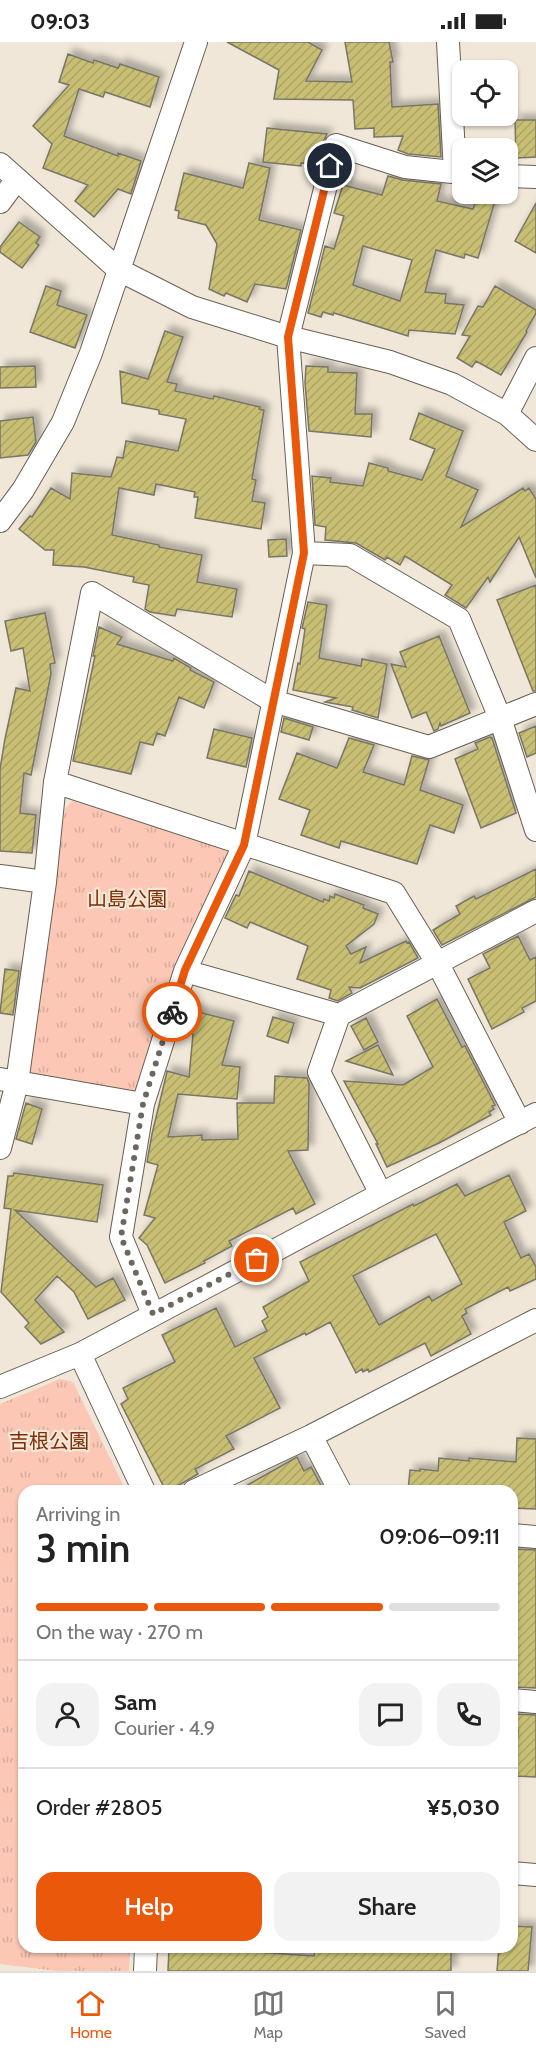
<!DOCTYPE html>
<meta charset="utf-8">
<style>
:root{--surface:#fff;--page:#f2f2f2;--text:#222;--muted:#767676;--line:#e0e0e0;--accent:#ea580c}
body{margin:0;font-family:Cabin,"Noto Sans JP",sans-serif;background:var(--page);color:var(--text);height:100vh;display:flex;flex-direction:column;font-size:22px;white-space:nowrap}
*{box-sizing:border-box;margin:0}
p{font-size:20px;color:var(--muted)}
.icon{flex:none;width:33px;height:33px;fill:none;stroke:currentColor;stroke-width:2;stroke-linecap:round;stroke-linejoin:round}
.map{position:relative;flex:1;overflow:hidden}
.side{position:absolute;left:18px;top:1443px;width:500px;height:468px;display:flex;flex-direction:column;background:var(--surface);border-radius:18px;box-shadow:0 2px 4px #0004}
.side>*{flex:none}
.buttons{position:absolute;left:452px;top:18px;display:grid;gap:12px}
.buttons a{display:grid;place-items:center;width:66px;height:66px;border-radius:12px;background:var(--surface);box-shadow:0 2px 4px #0004;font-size:30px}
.pin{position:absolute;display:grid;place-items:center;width:51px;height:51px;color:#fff;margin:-26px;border:3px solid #fff;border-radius:50%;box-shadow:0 2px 6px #0007}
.courier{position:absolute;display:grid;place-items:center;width:60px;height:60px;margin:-30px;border:4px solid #ea580c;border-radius:50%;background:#fff;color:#222;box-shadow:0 2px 8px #0007}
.summary em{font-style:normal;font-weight:600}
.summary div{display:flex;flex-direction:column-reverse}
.summary{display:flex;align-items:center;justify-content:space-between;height:102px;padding:0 18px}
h1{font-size:39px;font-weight:600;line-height:45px}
.bar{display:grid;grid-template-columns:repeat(4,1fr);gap:9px 6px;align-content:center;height:72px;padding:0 18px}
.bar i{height:8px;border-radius:4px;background:var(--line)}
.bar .on{background:var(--accent)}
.bar p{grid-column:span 4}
.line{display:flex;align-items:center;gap:15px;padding:0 18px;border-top:2px solid var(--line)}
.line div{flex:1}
.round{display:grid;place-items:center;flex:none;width:63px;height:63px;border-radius:18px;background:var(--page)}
.primary-button{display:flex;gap:12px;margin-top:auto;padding:12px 18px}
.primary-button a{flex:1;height:69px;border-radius:18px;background:var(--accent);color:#fff;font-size:24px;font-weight:600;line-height:69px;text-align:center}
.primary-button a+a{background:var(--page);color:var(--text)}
.status{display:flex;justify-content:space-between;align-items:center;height:42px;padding:0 30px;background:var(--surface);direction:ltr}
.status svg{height:16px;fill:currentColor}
.tab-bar{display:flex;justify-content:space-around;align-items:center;height:84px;border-top:2px solid var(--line);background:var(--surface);font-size:16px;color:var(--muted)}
.tab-bar a{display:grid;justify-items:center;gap:3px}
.tab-bar .on{color:var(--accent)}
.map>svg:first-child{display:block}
</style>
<div class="status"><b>09:03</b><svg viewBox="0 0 49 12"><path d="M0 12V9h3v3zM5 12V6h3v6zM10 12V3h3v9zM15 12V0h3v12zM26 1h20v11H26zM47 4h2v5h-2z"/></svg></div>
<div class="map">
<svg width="536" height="1929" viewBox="0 0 536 1929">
<defs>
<pattern id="park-tufts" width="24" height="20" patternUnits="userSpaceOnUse" patternTransform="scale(1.5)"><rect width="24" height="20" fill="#fcc7b4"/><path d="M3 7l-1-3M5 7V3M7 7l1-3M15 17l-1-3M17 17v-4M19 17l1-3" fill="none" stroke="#d8ab9a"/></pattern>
<pattern id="building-hatch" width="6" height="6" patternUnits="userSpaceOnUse" patternTransform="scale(1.5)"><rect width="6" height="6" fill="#c8bf74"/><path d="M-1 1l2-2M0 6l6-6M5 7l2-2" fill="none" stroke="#aca464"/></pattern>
<filter id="shadow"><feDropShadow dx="5.5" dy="-5.5" stdDeviation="3" flood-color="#0004"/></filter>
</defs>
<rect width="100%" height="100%" fill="#f0e7d8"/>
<path fill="url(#park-tufts)" d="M72,759L224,805L230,812L142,1050L132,1055L33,1034L27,1026L65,767Z
M60,1337L73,1340L126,1449H24V1905H130L129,1929H57L0,1922V1362Z"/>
<path fill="url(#building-hatch)" stroke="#787667" stroke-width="1.5" fill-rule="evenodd" filter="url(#shadow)" d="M227,0H308L322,8L306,39L352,40L345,0H389L393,20H390L392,65L438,62L441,115L408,112L398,108L403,94L374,95V86L355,87L353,58L274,57L279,28Z
M68,12L93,21L94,18L118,26L120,22L159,35L150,65L105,50L103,55L79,47L64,94L118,114V111L141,119L131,152L118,147L94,175L75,159L88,143L43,126L52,102L33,84L69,43L59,40Z
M515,78H536V115L516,116Z
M267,86L327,92L323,100L317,122L301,121V124L263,120Z
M249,121L270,126L259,178L301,188L286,247L255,242L247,260L226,251L224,254L209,247L217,202L206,183L178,176L179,169L175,168L184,131L243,146Z
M388,134L403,138L441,142L437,159L473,167L478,152H497L478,216L465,212L464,216L436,208L425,250L446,252L445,261L464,263L455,292L409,288L408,294L334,271L333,273L323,270L321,275L308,271L325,204L334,207L344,174L334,171L343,143L382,153ZM363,204L412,218L400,259L353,243Z
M536,161V211L515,199Z
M19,180L40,195L36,201L39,203L22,226L0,210V205Z
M46,244L61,249L57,263L87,273L75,306L30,290Z
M495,244L536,268V271L526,289L527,290L501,333L476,319L472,325L457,316L470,294L462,293L478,264L483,265Z
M165,289L183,295L167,340L177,342L175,349L213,357L214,354L260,365L259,367L264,368L252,437L256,438L252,459L265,461L261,487L195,476L198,455H194L195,450L156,442L154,453L119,446L112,493L159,503V505L202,513L197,540L237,547L232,575L177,567L175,574L150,570L145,567L149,543L133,540L134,535L84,525L53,523L54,508H45L19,487L30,474L32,475L51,446L70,457L72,431L111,435L117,415L123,416L126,399L178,409L186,377L159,372V368L122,361L120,329L148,337Z
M35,324L36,345L0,346V325Z
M306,324L328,325V330L357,331L355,372H372L371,395L309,389L305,341Z
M419,371L463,389L446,434L478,448L461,485L523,446L525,449L529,446L536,457V536L519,495L490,540L488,535L466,566L445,553L452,543L405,514L400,523L387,515L385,518L356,501L325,498L326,485L315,483L312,434L331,436L330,440L363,444L369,421L388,426V429L422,438L435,407L410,397Z
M33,375L36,400L28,413L0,416V379Z
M286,497L287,514L269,515L268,498Z
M536,543V649H533L497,558Z
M308,560L327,563L319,616L361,624L362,617L387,622L378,676L352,668L353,665L325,660L336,656L293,648L298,621L300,622L305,587L302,586Z
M45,571L55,621L50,622L51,632L31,733L24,731L20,771L36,773L32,811L0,809V727L5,697L16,646L30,649L23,606L11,609L5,579Z
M99,585L122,595L117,602L173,619L174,616L191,626L190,628L214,640L204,666L179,655L165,694L157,691L153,703L140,700L131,732L73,719L95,614H93Z
M439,594L470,671L441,684L440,681L438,687L434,689L426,670L412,676L391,622L406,625L400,610Z
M284,676L313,685L309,698L281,690Z
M536,684V711L527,715L519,691Z
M214,687L252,696L246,725L207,716Z
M490,695L492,696L516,771L481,786L455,717L478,707L475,701Z
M349,696L374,703L363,730L404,743L412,714L429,718L420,748L463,763L454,791L430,783L417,822L341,799L339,806L301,793L310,768L279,757L297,711L337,726Z
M536,827V855L442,903L433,888L460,872L456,864L474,854L476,857Z
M249,829L323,860L324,857L329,859L330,854L334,856L335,852L364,863L363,866L378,872L374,882L346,904L351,912L366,905L360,921L406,899L407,901L409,900L418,916L360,946L349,945L352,951L338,959L329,956L331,948L297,937L308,904L250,880L247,886L225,876L236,853L239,854Z
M518,894L530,918L536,915V959L522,966L524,970L492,987L468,937L490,926L483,912Z
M5,927L19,929L13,973L0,971Z
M437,957L462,1005L465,1004L495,1063L492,1064L494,1067L489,1070L491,1073L439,1101L387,1125L376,1102H378L344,1039L403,1043L433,1025L407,974Z
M194,969L234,979L222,1023L240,1025L237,1057L178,1052L168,1095L202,1093V1098L238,1097L237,1061H274L275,1034L307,1036L309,1041L308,1108L288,1109L315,1162L296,1172L293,1166L229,1199L232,1204L204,1219L205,1221L165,1241L147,1203L139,1196L155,1176L144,1173L158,1123L147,1120L152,1092L166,1034L167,1029L189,1035L193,992L189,991Z
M273,975L294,981L288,1001L267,994Z
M366,976L378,1000L364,1008L351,984Z
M378,1003L393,1033L346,1019Z
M26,1061L42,1067L32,1102L16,1097Z
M14,1131L103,1143L97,1180L15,1168L96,1245L113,1236L125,1258L88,1277L74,1250L57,1234L35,1258L64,1290L41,1302L25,1285L29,1281L1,1250L11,1167L4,1166L8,1134H13Z
M509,1133L526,1169L504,1180L521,1216L529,1212L536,1225V1237L510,1249L508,1245L465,1267L467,1271L462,1274L471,1292L431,1314L425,1301L369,1330L368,1327L363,1330L362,1327L356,1331L330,1280L306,1293L305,1291L254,1316L280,1366L226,1394L234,1407L195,1427L198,1432L169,1449H166L121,1362L128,1357L123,1346L175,1320L162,1293L216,1266L235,1305L267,1289L262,1279L268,1275L263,1265L309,1239L300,1220L413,1162L414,1164L457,1142L465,1154ZM436,1192L462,1242L432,1259L429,1254L379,1283L353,1234Z
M517,1396L536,1397V1467L512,1466L513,1449H408L410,1428L420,1429V1427L438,1429L439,1416L469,1419V1416L516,1420Z
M297,1415L304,1429L311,1425L324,1449H237Z
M512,1507L536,1508V1646L512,1645L517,1570L512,1569Z
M512,1672L536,1673V1735L515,1734L518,1688H512Z
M512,1884L532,1885L528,1929H497L499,1905H512Z
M191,1905L242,1907V1909L314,1914L315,1906L451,1905V1929H168L169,1907L190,1908Z"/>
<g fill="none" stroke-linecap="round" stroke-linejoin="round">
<g stroke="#676053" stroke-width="24">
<path id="minor" d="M448,0L455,130
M0,122L119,228L192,265L288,295L390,320L452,342L507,372L536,398
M507,134L536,135
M0,160L17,137
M507,372L536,316
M0,479L23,448L63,380L91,311L196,0
M304,511L350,513L459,577L500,676L536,788
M55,740L394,851L438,922L520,1081
M0,834L45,840
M185,929L339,973L536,869
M339,973L319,1030L381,1152
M0,1037L143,1062
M0,1106L17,1041L45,840L55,740L92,551L273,659L429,705L536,662
M153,1272L121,1195L143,1062L185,929L244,803L304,511L288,295L336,103L405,125L462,131
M80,1312L144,1449
M0,1345L80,1312L381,1152L536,1072
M311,1394L340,1449
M194,1449L311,1394L536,1278
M512,1493L536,1495
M512,1658L536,1660
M512,1831L536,1833
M145,1929L146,1905"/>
</g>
<use href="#minor" stroke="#fff" stroke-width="22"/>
</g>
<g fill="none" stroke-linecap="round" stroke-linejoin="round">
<path stroke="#6d685f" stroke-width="6" stroke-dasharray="0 10.8" d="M172,970L143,1062L121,1195L153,1272L257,1218"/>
<path stroke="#ea580c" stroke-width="8" d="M172,970L185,928L244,803L304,511L288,295L330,124"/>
</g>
<g text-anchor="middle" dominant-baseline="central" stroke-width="4.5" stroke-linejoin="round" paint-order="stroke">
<g font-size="20" fill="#822d03" stroke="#f0e7d8">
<text x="127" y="857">山島公園</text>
<text x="49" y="1399">吉根公園</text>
</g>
</g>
</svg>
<div class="buttons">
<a><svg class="icon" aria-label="locate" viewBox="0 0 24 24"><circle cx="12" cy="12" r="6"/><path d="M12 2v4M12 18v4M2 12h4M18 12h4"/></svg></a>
<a><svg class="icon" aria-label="layers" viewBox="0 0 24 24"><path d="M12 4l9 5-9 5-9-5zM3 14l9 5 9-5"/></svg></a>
</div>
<div class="pin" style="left:257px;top:1218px;background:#ea580c"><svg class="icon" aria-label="bag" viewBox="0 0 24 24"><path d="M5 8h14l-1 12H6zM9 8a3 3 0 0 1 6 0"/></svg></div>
<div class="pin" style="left:330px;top:124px;background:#1f2937"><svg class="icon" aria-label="home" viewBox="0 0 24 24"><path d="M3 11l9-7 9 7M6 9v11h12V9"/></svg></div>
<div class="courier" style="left:172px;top:970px"><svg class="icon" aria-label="bike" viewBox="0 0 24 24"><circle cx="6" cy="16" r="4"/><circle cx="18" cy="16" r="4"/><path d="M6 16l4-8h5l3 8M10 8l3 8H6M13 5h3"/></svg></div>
<section class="side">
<div class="summary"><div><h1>3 min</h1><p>Arriving in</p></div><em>09:06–09:11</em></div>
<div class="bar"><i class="on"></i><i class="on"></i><i class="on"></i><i></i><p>On the way · 270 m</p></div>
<div class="line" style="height:108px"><a class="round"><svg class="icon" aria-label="person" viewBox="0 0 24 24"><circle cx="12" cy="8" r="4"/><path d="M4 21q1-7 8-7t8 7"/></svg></a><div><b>Sam</b><p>Courier · 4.9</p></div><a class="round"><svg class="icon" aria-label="chat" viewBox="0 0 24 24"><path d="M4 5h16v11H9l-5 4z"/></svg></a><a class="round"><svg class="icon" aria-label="phone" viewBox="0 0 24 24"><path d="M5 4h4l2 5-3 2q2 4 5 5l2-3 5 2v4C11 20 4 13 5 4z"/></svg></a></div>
<div class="line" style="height:78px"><div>Order #2805</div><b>¥5,030</b></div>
<div class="primary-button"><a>Help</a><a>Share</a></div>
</section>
</div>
<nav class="tab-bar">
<a class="on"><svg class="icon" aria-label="home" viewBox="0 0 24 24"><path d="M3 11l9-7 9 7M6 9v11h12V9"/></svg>Home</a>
<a><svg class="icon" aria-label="map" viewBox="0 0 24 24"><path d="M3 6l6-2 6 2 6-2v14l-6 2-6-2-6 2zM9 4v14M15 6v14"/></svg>Map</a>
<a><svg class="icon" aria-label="saved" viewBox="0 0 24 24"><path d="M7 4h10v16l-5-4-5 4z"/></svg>Saved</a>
</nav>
